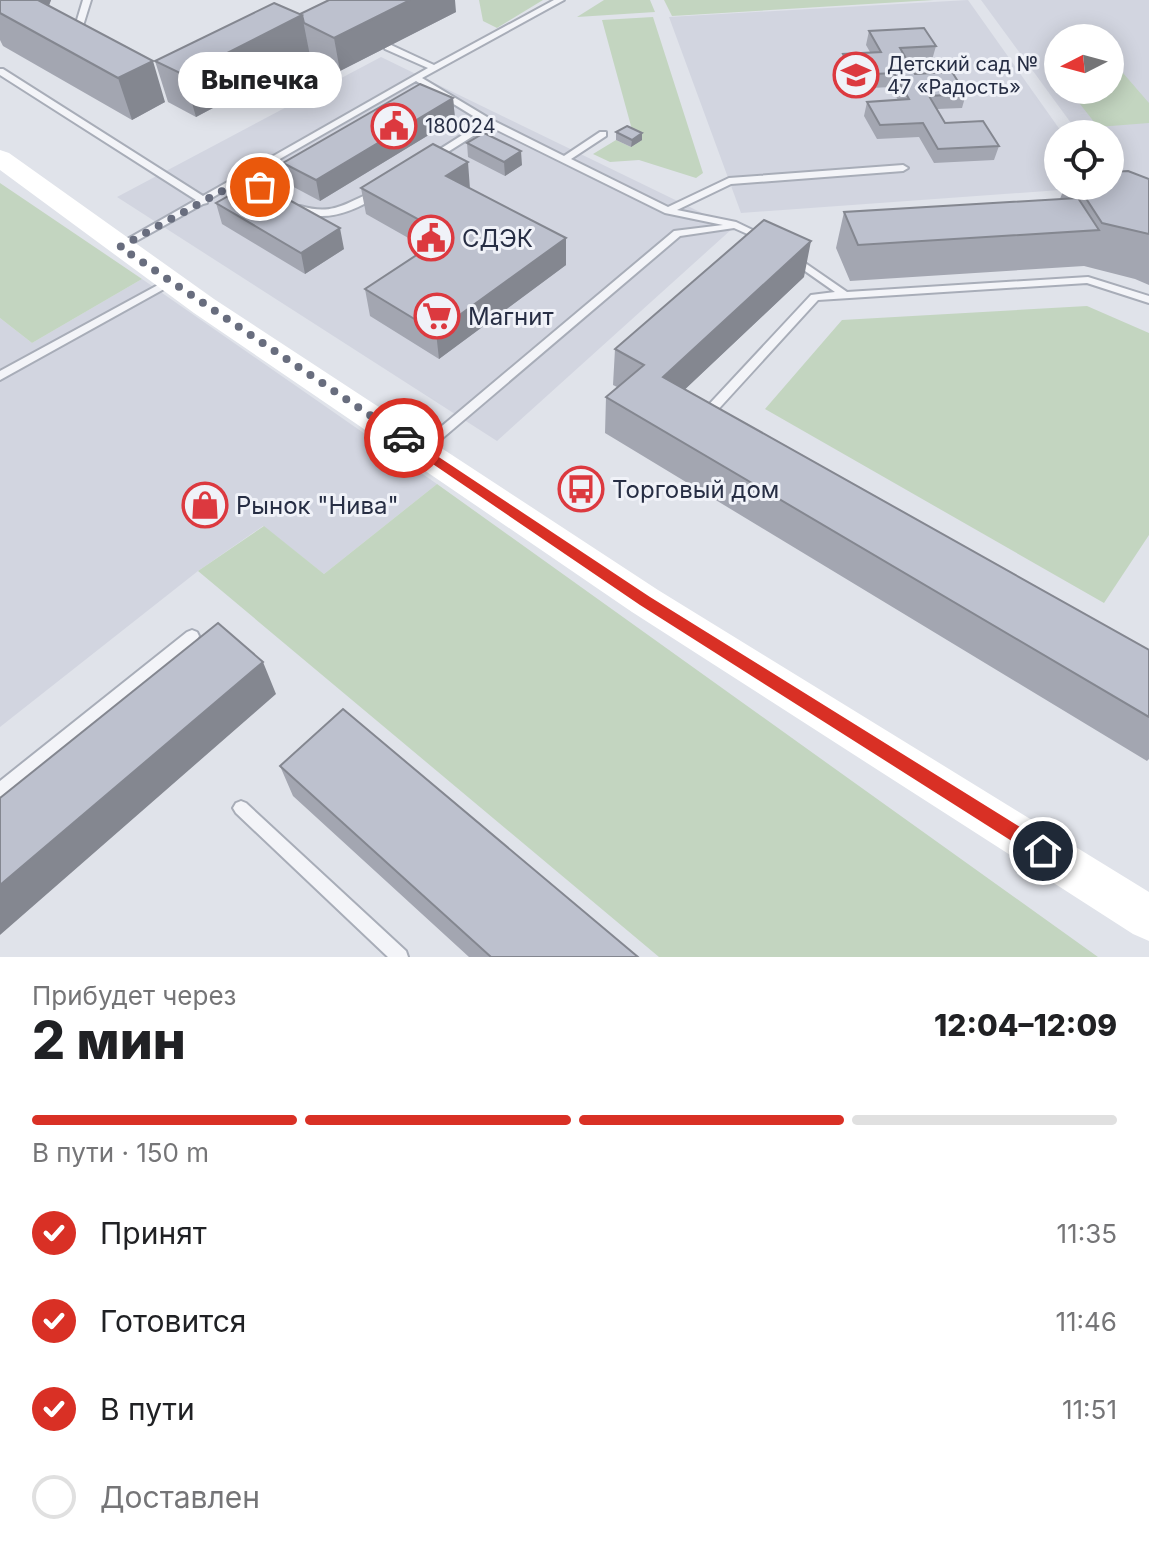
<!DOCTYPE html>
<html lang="ru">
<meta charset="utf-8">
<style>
:root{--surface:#fff;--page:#f6f6f6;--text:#202124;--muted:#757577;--line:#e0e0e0;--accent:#d93025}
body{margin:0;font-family:Inter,sans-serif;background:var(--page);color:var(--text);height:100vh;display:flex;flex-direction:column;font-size:30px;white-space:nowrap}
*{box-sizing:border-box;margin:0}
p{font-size:26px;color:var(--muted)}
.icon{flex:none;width:44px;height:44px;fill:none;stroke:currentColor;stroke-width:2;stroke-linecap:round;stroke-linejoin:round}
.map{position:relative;height:957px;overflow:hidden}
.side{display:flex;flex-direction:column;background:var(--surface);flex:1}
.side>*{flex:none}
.needle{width:52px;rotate:264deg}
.tools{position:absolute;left:1044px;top:24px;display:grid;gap:16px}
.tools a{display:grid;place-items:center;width:80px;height:80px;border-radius:50%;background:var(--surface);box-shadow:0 4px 20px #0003;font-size:40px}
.pin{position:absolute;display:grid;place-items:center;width:68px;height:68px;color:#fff;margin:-34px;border:4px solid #fff;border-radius:50%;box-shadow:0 2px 8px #0007}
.courier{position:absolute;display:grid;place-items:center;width:80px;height:80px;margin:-40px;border:6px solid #d93025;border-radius:50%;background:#fff;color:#222;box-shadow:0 2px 10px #0007}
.bubble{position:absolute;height:56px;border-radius:28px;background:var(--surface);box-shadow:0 4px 20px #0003;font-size:26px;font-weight:800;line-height:56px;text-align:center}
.overview em{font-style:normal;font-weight:800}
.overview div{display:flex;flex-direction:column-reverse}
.overview{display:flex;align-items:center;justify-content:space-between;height:136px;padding:0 32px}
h1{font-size:52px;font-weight:800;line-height:60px}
.bar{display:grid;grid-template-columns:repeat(4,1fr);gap:12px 8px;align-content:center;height:96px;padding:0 32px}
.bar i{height:10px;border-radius:6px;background:var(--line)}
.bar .selected{background:var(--accent)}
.bar p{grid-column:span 4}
ol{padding:0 32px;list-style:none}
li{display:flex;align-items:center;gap:24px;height:88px}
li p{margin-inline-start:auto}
li .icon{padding:8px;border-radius:50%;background:var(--accent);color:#fff;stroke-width:4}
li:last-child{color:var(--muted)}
li i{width:44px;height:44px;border:4px solid var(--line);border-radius:50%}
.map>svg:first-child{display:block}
</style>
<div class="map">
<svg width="1149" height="957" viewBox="0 0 1149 957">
<rect width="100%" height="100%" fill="#e0e3ea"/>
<path fill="#d2d5e0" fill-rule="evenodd" d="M968,0L1063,134H1058V186L1101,187L741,213L669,17Z
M981,0H1149V209L1110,177V134H1079ZM1058,38H1110V90H1058Z
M381,57L733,228L497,441L117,197Z
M142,279L437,484L324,574L263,526L198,571L0,727V318L32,343Z"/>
<path fill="#c3d5c0" d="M479,0H543L497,28L483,21Z
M604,0H650L655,12L577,17Z
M664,0H934L672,16Z
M653,17L703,173L696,178L639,160L610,162L593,154L616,140L631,147L634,137L602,20Z
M1110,58L1149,103V123L1098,127L1069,90H1110Z
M0,183L142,279L32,343L0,318Z
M1087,306L1149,333V535L1104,603L765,409L842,320Z
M437,484L1098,957H659L198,571L264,526L324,574Z"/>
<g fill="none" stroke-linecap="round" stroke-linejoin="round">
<g stroke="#a8adb8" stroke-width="4">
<path id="lane" d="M83,0H91L82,29L87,33L83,35L74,30Z
M554,0H564L422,78L492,120L564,156L600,132H606V136L571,159L668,207L729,178L903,165L908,168L903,171L731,184L677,210L736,222L769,238L764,241L761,240L734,228L680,236L425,453L421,454L415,450L417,447L674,231L723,225L665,213L489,126L435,160H429V156L483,122L416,81L208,200L207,203L203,204L120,250L117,249V245L196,200L0,75V69H3L203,196L428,68L385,49V45H391L434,65Z
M375,191L380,194L378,196C354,211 322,225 295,209L300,206C334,216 345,203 375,191Z
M792,254L847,292L1088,277L1149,296V303L1087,283L818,300L713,415L712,420L708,421L701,419L699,416L701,413L811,295L835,292L788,259V255Z
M169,279L174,282L173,284L0,380V371Z
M192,630L197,632L199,636L197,640L5,795L0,797V781L187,632Z
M241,801L246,803L406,951L408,957H388L236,813L233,808L236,803Z"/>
</g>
<use href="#lane" fill="#f3f4f8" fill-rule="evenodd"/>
<path fill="#fff" fill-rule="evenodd" d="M0,150L9,153L214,299L658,590L1149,892V941L1133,934L632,612L194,313L0,170Z"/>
</g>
<path fill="#a3a6b1" d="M0,0H51L49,6L165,102L132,120L3,46L0,40Z
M456,12L340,71L310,56L196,117L168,102L155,61L300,14Z
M869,31L936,46L932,60L908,61L915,74L966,94L962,108L937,109L945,123L999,146L994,160L934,163L919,137L877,139L864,116L867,102L898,100L891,87L851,89L840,68L843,54L870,52L866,45Z
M453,98L455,119L320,201L288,184L283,163Z
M616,132L642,140L631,147L616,140Z
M467,143L522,165L505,176L468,157Z
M1149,179V285L1135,279L1084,266L850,281L836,248L844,212L1060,199L1065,186H1110Z
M361,188L470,189L566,265L439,359L370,316L365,289L426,248L366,214Z
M216,203L344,249L305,274L222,224Z
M804,277L685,389L1149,650V759L1147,761L605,433L606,397L617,387L613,385L615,349Z
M280,766L638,957H469L293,796Z"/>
<path fill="#848790" d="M26,0H51L38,32Z
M410,0H455L456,12L340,71L334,38Z
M302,15L310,56L196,117L184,75Z
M153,61L165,102L132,120L118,78Z
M453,98L455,119L320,201L316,180Z
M642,133V140L631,147L632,140Z
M521,151L522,165L505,176L504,162Z
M468,162L470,189L446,176Z
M340,228L344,249L305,274L301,253Z
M566,238V265L439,359L436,332Z
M811,241L804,277L660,413L663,377Z
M263,662L276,694L0,935V885Z"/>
<path fill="#bdc1ce" stroke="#848790" stroke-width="2" d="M0,0H38L153,61L118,78L0,13Z
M329,0H410L334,38L304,23L302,15L300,14Z
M274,3L302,15L184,75L155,61Z
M924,28L936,46L900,48L915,74L952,72L966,94L929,96L945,123L983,121L999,146L938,149L923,123L880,125L867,102L909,99L894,73L854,75L843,54L881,52L869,31Z
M420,84L453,98L316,180L283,163Z
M627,126L642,133L632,140L616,132Z
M484,133L521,151L504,162L467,143Z
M433,144L468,162L446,176L566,238L436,332L365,289L447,235L361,188Z
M1128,171L1149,179V234L1102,223L1078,186H1110V172Z
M255,181L340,228L301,253L216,203Z
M1078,198L1099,230L858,245L844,212Z
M764,220L811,241L663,377L1149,650V717L606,397L644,365L615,349Z
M218,623L263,662L0,885V798Z
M343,709L638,957H491L280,766Z"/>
<path fill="#d93025" d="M404,434L650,597L1049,845L1051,851L1049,857H1037L640,605L399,441L397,438Z"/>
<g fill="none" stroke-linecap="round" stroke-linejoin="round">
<path stroke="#686d7e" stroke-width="8" stroke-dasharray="0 14.4" d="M260,187L244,179L120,247L404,438"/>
</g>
<defs>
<g id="school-ring" transform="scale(2.3)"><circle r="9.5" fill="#f0f2f8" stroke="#dc393f" stroke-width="1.5"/><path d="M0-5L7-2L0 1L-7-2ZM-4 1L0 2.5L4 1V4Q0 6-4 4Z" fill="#dc393f"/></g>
<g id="civic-ring" transform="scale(2.3)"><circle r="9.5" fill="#f0f2f8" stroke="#dc393f" stroke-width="1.5"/><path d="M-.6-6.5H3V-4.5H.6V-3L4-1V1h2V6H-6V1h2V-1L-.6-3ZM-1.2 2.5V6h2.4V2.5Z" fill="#dc393f"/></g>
<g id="supermarket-ring" transform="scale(2.3)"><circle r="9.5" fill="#f0f2f8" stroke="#dc393f" stroke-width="1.5"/><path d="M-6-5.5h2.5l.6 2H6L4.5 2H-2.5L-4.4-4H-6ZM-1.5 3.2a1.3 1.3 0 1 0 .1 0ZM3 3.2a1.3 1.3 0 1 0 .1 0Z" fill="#dc393f"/></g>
<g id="bus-ring" transform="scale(2.3)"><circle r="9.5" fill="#f0f2f8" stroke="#dc393f" stroke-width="1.5"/><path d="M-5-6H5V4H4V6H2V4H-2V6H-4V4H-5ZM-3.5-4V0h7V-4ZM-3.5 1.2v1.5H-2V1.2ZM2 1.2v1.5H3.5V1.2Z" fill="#dc393f"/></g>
<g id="shop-ring" transform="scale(2.3)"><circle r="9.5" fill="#f0f2f8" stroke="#dc393f" stroke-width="1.5"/><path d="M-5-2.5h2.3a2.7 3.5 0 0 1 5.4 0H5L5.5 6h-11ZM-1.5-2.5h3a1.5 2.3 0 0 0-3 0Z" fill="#dc393f"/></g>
</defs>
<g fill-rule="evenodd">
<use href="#school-ring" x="856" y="75"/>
<use href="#civic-ring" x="394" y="126"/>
<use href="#civic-ring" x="431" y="238"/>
<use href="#supermarket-ring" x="437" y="316"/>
<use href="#bus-ring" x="581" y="489"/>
<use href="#shop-ring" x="205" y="505"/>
</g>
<g text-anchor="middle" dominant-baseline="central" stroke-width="6" stroke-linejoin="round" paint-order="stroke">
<g font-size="20" fill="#272e44" stroke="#f0f2f8" text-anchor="start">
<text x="887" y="64">Детский сад №<tspan x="887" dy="23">47 «Радость»</tspan></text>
<text x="425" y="126">180024</text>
</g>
<g font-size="24" fill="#272e44" stroke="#f0f2f8" text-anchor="start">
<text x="462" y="238">СДЭК</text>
<text x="468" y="316">Магнит</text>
<text x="612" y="489">Торговый дом</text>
<text x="236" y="505">Рынок "Нива"</text>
</g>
</g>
</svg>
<div class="tools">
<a><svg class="needle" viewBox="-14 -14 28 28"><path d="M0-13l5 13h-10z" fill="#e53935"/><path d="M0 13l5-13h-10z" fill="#757577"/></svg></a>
<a><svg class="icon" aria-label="locate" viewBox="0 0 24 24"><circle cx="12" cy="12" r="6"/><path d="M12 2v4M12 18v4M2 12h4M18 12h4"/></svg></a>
</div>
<div class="pin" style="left:260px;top:187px;background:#ea580c"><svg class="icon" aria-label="bag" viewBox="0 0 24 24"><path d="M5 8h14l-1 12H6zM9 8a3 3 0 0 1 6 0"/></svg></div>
<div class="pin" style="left:1043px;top:851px;background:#1f2937"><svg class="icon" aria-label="home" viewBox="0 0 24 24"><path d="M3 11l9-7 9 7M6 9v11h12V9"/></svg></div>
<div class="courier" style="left:404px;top:438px"><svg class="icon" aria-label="car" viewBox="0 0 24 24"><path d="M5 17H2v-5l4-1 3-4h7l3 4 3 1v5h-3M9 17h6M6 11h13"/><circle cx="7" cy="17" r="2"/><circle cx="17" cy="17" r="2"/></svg></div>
<div class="bubble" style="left:178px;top:52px;width:164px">Выпечка</div>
</div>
<section class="side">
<div class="overview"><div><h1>2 мин</h1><p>Прибудет через</p></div><em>12:04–12:09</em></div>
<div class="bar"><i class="selected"></i><i class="selected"></i><i class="selected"></i><i></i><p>В пути · 150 m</p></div>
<ol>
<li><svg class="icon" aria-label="check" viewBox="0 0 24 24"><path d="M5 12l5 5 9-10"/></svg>Принят<p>11:35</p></li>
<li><svg class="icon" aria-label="check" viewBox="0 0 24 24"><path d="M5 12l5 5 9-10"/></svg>Готовится<p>11:46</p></li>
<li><svg class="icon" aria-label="check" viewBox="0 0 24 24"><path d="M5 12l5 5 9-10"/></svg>В пути<p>11:51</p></li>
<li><i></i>Доставлен</li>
</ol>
</section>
